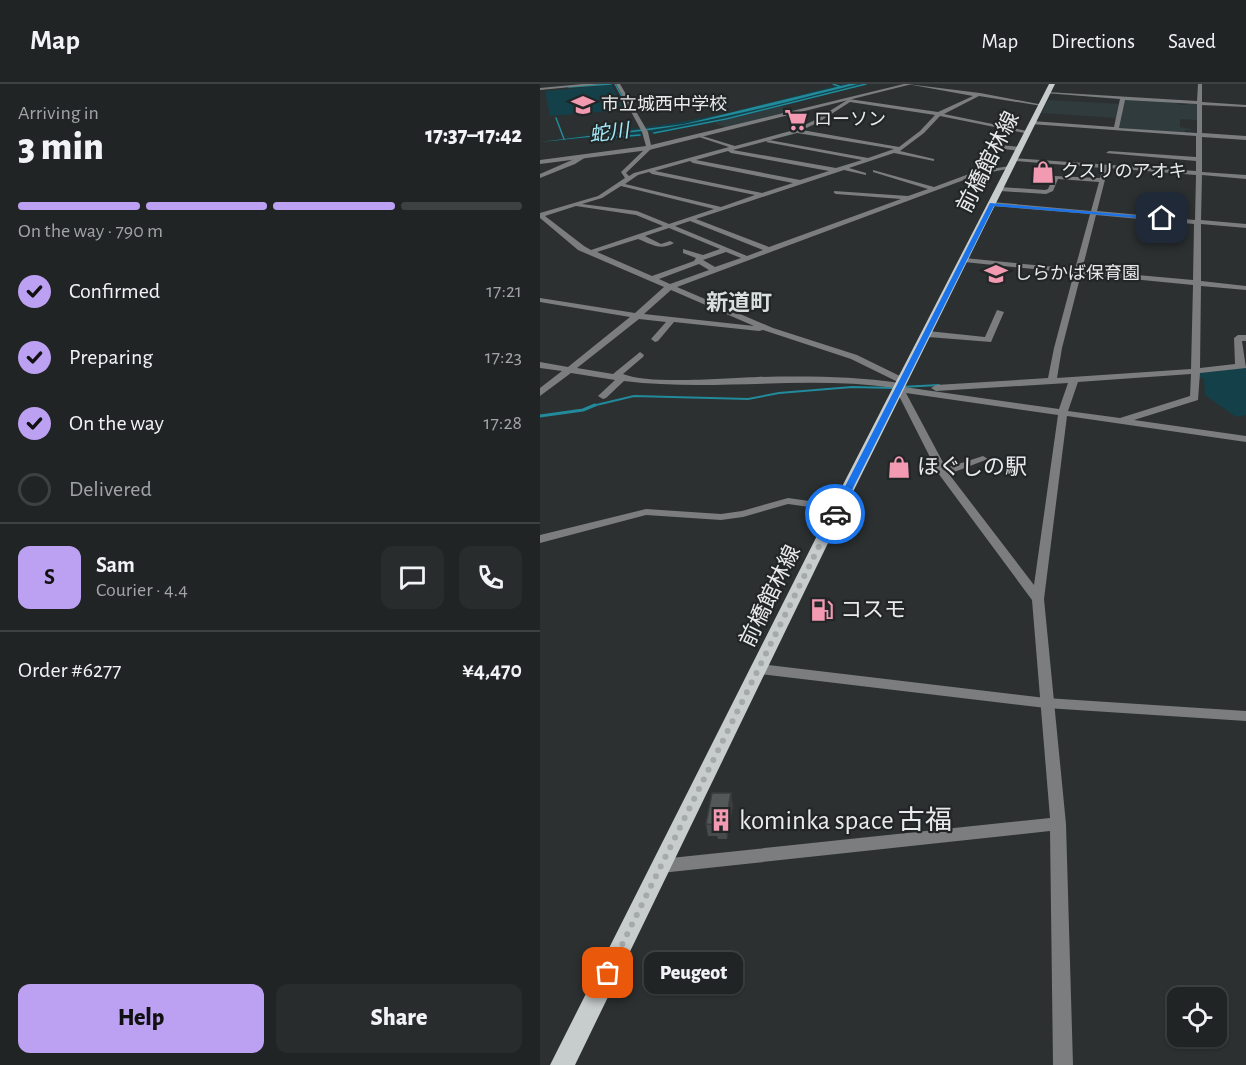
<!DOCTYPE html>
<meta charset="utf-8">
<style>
:root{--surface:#212425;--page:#292c2d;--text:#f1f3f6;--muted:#a2a4a7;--line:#3e4142;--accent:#bca0f2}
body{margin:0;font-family:"Alegreya Sans","Noto Sans JP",sans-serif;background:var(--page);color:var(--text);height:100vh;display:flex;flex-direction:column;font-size:22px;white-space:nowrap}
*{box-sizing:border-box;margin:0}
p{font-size:20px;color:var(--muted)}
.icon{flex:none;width:33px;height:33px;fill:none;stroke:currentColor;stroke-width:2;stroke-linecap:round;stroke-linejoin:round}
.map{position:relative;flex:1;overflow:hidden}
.details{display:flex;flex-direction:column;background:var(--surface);width:540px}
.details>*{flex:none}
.controls{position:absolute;left:627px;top:903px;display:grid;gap:12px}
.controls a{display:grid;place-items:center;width:60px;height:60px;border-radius:12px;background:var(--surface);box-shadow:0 2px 4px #0004,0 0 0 2px var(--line);font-size:30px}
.pin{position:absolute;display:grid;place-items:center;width:51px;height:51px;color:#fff;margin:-26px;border-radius:12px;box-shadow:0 3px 9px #0006}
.courier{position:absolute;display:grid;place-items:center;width:60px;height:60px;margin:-30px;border:4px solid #1a73e8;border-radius:50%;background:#fff;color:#222;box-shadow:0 2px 8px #0007}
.bubble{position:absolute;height:42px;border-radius:12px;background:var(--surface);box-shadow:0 2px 4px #0004,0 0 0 2px var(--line);font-size:20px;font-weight:800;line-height:42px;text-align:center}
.summary em{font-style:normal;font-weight:800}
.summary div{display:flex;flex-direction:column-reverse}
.summary{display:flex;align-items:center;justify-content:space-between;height:102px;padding:0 18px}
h1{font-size:39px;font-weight:800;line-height:45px}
.bar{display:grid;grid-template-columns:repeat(4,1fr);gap:9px 6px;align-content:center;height:72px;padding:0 18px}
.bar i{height:8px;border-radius:4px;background:var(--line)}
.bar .on{background:var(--accent)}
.bar p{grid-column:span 4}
.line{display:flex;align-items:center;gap:15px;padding:0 18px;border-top:2px solid var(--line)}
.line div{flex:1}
.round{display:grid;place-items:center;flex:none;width:63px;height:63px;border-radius:12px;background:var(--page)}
ol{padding:0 18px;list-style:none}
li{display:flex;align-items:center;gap:18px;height:66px}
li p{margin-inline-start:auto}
li .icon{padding:6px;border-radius:50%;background:var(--accent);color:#111;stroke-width:4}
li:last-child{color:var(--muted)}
li i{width:33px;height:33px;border:3px solid var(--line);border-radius:50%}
.button{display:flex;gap:12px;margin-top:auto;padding:12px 18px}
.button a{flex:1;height:69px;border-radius:12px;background:var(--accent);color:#111;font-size:24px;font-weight:800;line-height:69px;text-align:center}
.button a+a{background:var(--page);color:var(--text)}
header{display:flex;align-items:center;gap:36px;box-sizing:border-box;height:84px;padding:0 30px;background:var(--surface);border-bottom:2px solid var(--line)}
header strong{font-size:28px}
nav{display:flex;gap:33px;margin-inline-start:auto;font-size:21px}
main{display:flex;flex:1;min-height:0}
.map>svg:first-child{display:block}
</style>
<header>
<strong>Map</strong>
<nav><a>Map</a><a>Directions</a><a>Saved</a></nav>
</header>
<main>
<section class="details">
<div class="summary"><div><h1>3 min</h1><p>Arriving in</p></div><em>17:37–17:42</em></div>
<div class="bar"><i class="on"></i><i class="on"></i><i class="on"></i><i></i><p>On the way · 790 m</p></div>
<ol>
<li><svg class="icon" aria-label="check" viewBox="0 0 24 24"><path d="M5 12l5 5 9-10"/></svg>Confirmed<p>17:21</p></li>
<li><svg class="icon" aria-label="check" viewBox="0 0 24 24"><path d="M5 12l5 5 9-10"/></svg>Preparing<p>17:23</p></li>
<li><svg class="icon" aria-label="check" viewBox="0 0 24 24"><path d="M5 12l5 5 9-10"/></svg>On the way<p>17:28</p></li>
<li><i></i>Delivered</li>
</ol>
<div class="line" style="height:108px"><b class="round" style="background:var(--accent);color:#111">S</b><div><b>Sam</b><p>Courier · 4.4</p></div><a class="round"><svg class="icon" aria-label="chat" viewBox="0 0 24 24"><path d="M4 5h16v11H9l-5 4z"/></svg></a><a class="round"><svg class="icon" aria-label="phone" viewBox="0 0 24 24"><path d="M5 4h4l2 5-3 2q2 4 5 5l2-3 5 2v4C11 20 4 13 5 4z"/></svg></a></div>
<div class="line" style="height:78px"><div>Order #6277</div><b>¥4,470</b></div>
<div class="button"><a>Help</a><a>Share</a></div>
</section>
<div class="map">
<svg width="706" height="981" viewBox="0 0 706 981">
<rect width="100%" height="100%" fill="#2c3031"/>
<path fill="#303b3e" d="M585,14L635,18L640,21H647L645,18L658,19V36L640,35V43L658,47L645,46V49L579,44L582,31L577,34L502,29L508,16L580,20Z
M241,22L257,27L187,44L174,39Z"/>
<path fill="#144149" d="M303,0H310L144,40L0,56L135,39L188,29Z
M318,0H328C256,18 184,38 111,50V47L100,49L103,52L73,55L71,52L0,59L81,50L179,34Z
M72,1L84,26L10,32L5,7Z
M706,282V331L696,333L665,311L664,295L657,292L659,288Z"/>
<path fill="#218a9b" d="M309,0H318C261,14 204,30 147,40C98,49 49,53 0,58L144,40Z"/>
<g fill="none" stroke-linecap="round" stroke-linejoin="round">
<path stroke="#218a9b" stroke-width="1.5" d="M75,0L89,26
M293,0L301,3
M29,3L71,0
M16,34L24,55
M114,49L186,35L326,0
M77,53L100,51"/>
<path stroke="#218a9b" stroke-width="2" d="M361,303L399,301
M52,322L94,312L208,315L239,309L312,303L355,304"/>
<path stroke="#218a9b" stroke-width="3" d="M0,332L43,326L55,321"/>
<path fill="#7b7d7e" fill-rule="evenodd" d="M43,0H62L0,6V4Z
M367,0L440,9L504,21L502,22L439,12L404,30L487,47L489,50L400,32L384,49L360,67L394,75V77L354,69L309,84L326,89V91L304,86L156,135L229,163L361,115L296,110L294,109V107L368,112L388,105L333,88V86L394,103L437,87L470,82L473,84L440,90L137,203L233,244L317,271L366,295V299H360L311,275L223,246L219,247L134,238L118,257L115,258L111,255L126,238L99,235L37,284L73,290L100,268L104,271L103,273L83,290C110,301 185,294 217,293C265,292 312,292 360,299L363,300L364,303L519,325L528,299L396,307L391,304L396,301L508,294L514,264L534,189L424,178L420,176L424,174L535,185L550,130L452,122L449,120L452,118L551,127L559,98L518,95L513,107L506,110L460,107L457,105L460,103L505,106L508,105L514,92L560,94L563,84L475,77L473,74L656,87V77L566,69L569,67L656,73V52L490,40L492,37L574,43L580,15L505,9L507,8L657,17L658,0H662V18L706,21V23L662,21V49L706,52V56L662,53V88L706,91V95L662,91L661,136L706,140V144L661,140V197L706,202V206L661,202L660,284L695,280L694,254L698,251H706V257H702L706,284L660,289L658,316L594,336L706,352V358L527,332L504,515L526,740L533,981H513L510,747L121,789L115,787L113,782L115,777L121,775L510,734L492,516L398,389L355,304C265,291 174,308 84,297L66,314L63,315L58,312L75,296L31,289L0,312V304L22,287L0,284V278L28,283L90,233L0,218V214L95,229L124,203L38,166L0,134V129L58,112L85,94L81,88L107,63L112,64L86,89L89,92L94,89L189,63L159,53V51L195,62L254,46L275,36L309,15L398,28L433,12ZM585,16L657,20V49L579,44ZM310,18L395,31L380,47L359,63L262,46L279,38ZM257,49L354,65L328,74L229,56L226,58L322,76L296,84L193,66ZM188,67L191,69L289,87L260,96L156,76ZM150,77L153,79L253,99L222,109L115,87ZM568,84L656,91L655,136L557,127ZM109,88L112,90L215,111L181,123L85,100L98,91ZM81,102L174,125L129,140L97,127L42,120L62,114ZM36,122L96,131L123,142L51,166L44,162L5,132ZM556,131L654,140L653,196L542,186ZM150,137L223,166L207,172L135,142ZM129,144L180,165L163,171L143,165V169L156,174L154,177L112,192L57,168L98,155C111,160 120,167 134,159L130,157L121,160L105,152ZM186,168L201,174L175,183L163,176ZM159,180L169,186L130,200L119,195ZM541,190L653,201L651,285L517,294L522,264ZM131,206L214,242L104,230ZM651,290L650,312L580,334L528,327L538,298ZM366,309L518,331L494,501L409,390L448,375L443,372L406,384Z
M450,60L480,63L483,65L480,67L448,63Z
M41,72L46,73L35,80L0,94V90Z
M457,226L464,228L451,258L388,253L384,250L388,247L445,253Z
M248,414L298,421L303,424L298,427L248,420L203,433L181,436L106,431L0,459V451L106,425L181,430L202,427Z"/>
<path fill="#7b7d7e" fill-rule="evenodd" d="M76,0H80L108,48L111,61L364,0H372L109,66L0,80V76L106,62L102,48Z
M219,580L506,614L706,627V637L506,624L219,590L214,588L212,585L214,582Z"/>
<path fill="#c7cccc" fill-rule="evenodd" d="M509,0H515L305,424L35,981H10L291,424Z"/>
</g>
<path fill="#474b4b" d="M193,721L187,755H178L177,752H168L166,740Z"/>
<path fill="#393d3d" d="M191,709L193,721L187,755L185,743Z"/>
<path fill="#525757" stroke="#393d3d" stroke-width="1.5" d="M172,709H191L185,743H176V741L166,740Z"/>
<path fill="#1a73e8" d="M450,119L625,134L622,136L454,122L300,430L292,432L291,430Z"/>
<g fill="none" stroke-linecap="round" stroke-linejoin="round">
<path stroke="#a6a9aa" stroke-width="6" stroke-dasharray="0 10.8" d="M68,889L295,430"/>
</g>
<defs>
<g id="school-bare" transform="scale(1.8)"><path d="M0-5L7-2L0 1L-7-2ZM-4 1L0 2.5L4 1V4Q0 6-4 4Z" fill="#f19ab2" stroke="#222627" stroke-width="2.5" paint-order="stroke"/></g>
<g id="supermarket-bare" transform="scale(1.8)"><path d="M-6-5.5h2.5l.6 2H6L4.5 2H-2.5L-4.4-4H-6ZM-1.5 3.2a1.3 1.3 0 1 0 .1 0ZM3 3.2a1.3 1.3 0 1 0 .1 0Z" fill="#f19ab2" stroke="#222627" stroke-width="2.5" paint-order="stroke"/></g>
<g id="shop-bare" transform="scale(1.8)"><path d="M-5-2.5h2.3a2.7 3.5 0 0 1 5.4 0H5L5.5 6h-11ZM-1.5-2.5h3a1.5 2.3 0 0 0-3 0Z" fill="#f19ab2" stroke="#222627" stroke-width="2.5" paint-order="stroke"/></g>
<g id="fuel-bare" transform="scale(1.8)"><path d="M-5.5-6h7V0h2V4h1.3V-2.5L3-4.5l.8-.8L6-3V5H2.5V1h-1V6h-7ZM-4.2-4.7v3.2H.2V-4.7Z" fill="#f19ab2" stroke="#222627" stroke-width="2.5" paint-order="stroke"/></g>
<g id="building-bare" transform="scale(1.8)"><path d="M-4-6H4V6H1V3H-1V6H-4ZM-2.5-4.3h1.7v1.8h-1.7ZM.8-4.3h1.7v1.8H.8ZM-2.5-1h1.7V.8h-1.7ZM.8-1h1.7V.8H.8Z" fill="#f19ab2" stroke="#222627" stroke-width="2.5" paint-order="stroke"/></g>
</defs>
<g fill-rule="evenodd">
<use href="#school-bare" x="43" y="21"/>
<use href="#supermarket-bare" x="256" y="36"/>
<use href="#shop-bare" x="503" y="88"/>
<use href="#school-bare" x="456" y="190"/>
<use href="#shop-bare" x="359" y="383"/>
<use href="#fuel-bare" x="282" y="526"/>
<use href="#building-bare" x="181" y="736"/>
</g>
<g text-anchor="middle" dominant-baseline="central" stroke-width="4.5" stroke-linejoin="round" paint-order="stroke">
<g font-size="18" fill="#e8eaeb" stroke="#222627" text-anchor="start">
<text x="61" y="21">市立城西中学校</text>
<text x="274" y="36">ローソン</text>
<text x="521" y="88">クスリのアオキ</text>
<text x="474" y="190">しらかば保育園</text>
</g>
<g font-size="20" font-style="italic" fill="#a1e9f8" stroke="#222627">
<text transform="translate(69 49) rotate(-7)">蛇川</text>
</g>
<g font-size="22" fill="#e8eaeb" stroke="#222627">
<text transform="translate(448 78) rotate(-63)">前橋館林線</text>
<text transform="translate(230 512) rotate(-64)">前橋館林線</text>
</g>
<g font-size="22" font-weight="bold" fill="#d9dedf" stroke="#222627">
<text x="199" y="219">新道町</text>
</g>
<g font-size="22" fill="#e8eaeb" stroke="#222627" text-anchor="start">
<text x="377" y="383">ほぐしの駅</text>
<text x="300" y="526">コスモ</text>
</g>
<g font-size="27" fill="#e8eaeb" stroke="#222627" text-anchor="start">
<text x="199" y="736">kominka space 古福</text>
</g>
</g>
</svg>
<div class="controls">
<a><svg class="icon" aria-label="locate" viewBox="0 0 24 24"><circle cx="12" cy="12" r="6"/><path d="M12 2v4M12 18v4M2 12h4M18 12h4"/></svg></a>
</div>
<div class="pin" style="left:68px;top:889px;background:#ea580c"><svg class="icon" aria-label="bag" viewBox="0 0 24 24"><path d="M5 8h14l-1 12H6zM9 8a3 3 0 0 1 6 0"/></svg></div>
<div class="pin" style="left:622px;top:134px;background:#1f2937"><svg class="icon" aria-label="home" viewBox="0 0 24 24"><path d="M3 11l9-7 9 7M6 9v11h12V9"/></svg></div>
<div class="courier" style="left:295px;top:430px"><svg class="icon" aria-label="car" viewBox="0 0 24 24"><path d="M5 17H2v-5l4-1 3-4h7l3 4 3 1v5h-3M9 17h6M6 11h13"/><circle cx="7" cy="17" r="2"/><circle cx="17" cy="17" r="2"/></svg></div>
<div class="bubble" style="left:104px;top:868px;width:99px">Peugeot</div>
</div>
</main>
